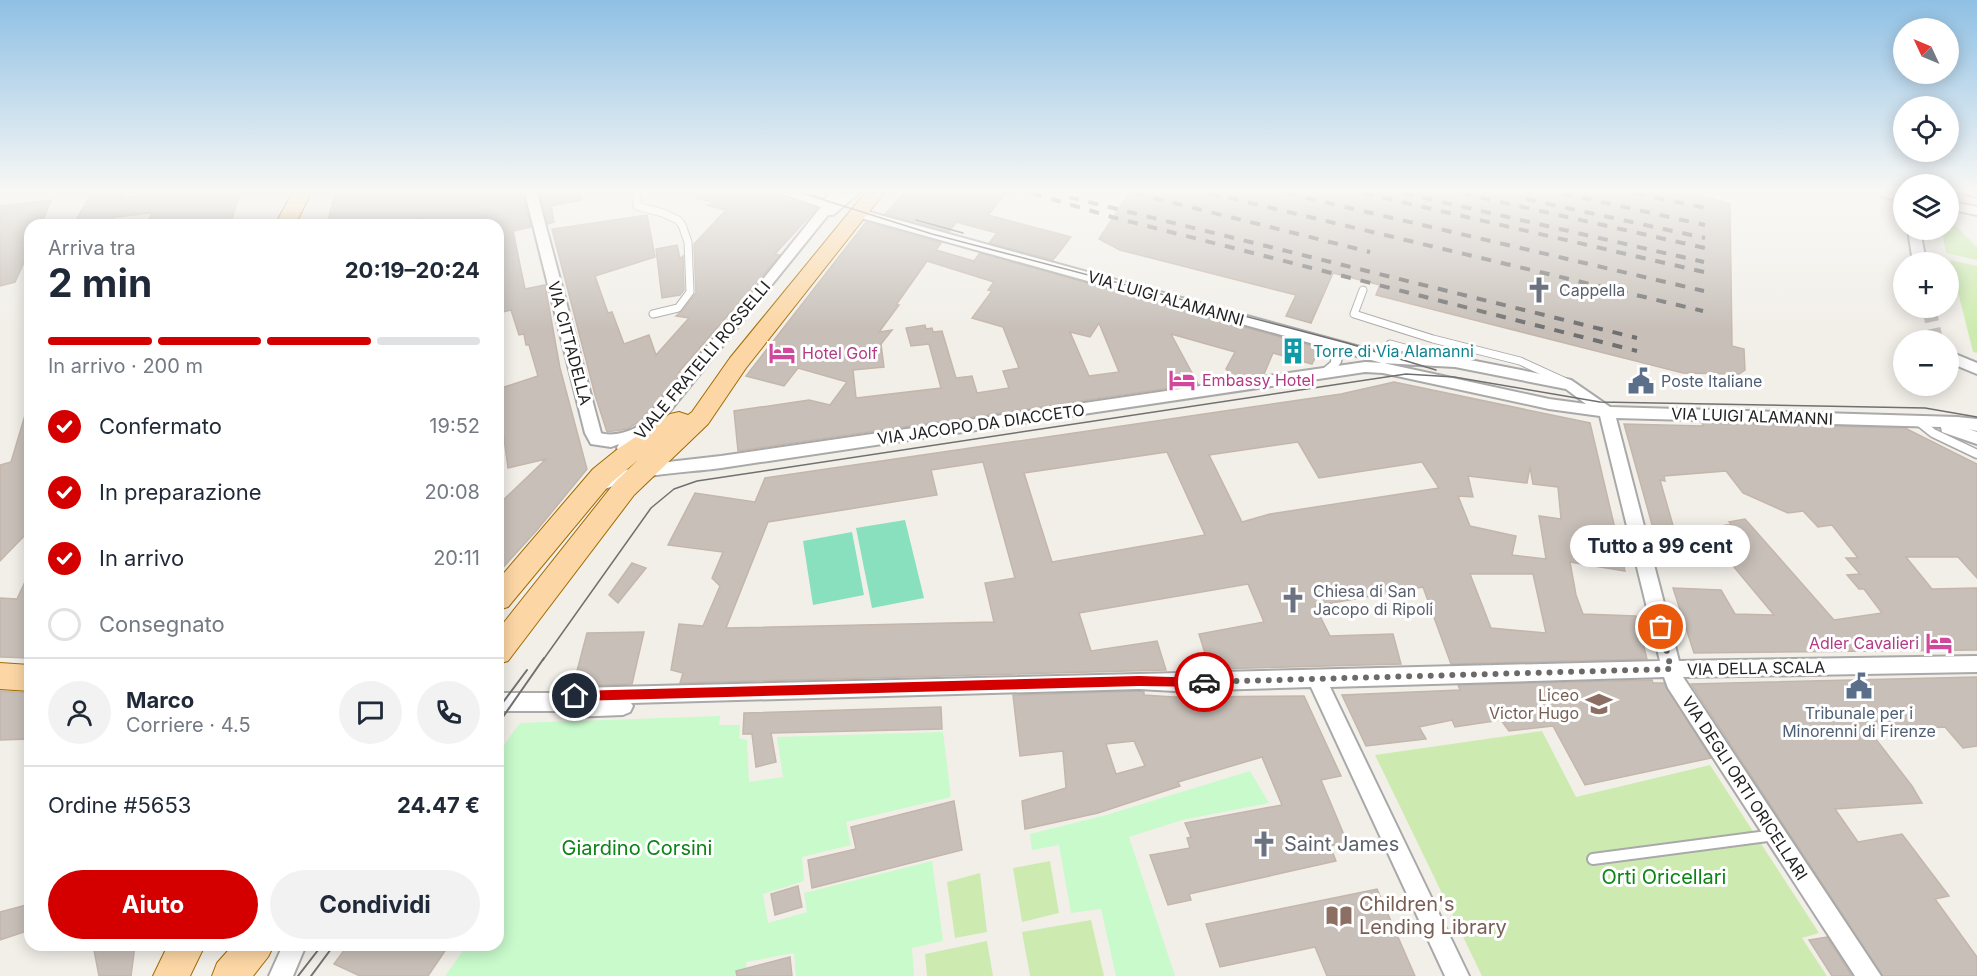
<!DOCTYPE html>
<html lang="it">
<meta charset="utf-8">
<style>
:root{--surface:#fff;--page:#f2f2f3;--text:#1f2937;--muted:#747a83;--line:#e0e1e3;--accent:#d40000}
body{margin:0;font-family:Inter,sans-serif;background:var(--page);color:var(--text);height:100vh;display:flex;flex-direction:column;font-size:22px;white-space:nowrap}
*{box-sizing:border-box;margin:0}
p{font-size:20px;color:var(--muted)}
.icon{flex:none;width:33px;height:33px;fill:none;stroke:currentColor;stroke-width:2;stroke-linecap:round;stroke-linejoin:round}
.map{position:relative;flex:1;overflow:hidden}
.panel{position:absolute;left:24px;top:219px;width:480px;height:732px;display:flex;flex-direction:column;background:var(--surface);border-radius:18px;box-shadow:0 3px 15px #0003}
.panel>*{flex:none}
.needle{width:39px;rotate:314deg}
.fabs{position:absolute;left:1893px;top:18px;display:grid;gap:12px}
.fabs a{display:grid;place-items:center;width:66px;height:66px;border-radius:50%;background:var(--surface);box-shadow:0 3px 15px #0003;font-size:30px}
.pin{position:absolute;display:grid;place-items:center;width:51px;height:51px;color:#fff;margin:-26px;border:3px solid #fff;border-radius:50%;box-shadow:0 2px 6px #0007}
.courier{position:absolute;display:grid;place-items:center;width:60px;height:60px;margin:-30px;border:4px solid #d40000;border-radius:50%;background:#fff;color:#222;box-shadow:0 2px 8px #0007}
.bubble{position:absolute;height:42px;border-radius:21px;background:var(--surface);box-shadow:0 3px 15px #0003;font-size:20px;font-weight:700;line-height:42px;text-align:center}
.headline em{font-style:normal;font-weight:700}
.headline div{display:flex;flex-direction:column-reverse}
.headline{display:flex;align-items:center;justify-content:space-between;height:102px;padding:0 24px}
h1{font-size:39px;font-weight:700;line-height:45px}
.bar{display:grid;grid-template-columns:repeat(4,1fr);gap:9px 6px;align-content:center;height:72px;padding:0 24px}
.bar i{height:8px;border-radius:4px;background:var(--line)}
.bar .on{background:var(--accent)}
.bar p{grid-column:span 4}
.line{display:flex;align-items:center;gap:15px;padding:0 24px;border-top:2px solid var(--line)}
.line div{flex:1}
.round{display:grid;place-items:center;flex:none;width:63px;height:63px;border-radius:32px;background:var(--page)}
ol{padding:0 24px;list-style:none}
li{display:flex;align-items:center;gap:18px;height:66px}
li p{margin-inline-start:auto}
li .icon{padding:6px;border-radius:50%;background:var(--accent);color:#fff;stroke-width:4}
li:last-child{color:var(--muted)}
li i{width:33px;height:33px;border:3px solid var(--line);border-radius:50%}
.button{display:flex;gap:12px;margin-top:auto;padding:12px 24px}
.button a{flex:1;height:69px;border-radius:36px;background:var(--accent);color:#fff;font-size:24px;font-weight:700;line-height:69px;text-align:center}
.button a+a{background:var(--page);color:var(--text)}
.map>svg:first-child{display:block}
</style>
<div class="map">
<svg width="1977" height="976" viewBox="0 0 1977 976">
<rect width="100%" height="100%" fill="#f2efe9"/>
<path fill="#cdebb0" d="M1949,219L1977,247V260L1946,253L1942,230H1948Z
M1950,260L1977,266V353L1973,352Z
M1542,731L1576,797L1710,765L1819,933L1802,938L1827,976H1482L1375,755Z
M1050,861L1059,913L1022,922L1013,868Z
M980,873L987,932L955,938L947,882Z
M1091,920L1104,976H1030L1022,932Z
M987,941L993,976H927L925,954Z"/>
<path fill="#c8facc" d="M720,716L719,725H740L739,738L747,740L749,782L783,777L777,737L943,732L951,797L846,822L851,845L802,857L804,881L763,894L768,923L807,912L804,893L932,861L943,941L912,948L914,976H796L794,953L746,962L747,976H445L467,945H498V753L520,723Z
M1250,771L1269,803L1182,820L1129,837L1175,976H1116L1101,909L1071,913L1059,845L1032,850L1030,834L1106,815Z"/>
<path fill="#88e0be" d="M905,520L924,598L872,608L856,528Z
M852,532L864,595L813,605L803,541Z"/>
<path fill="#c7bfb8" stroke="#c4b6ab" stroke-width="1.5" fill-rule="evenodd" d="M92,193H125L122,198L158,193H240L230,225H146L152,213L114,217L111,225H73Z
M335,193H523L531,227L513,231L525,289L545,285L560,368L587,469L537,530L498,573V505L546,459L508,468L503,431L498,432V389L538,376L529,345H526L524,334L519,335L511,310L498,313V225H423V219L392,225H327Z
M539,193H582V200L551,206L554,222L548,224Z
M697,193H762L817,208L775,254L780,255L679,372L682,373L639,422L627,429L607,432L595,395L552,229L647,215L655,257L595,276L608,313L612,312L624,344L649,335L656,355L689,318L676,316L682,311L696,293L694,244L726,210L706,205L716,203L696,198Z
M904,193H1006L988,215L1071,237L1053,260L989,243L997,233L956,222L949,232L885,214Z
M1129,193H1686L1730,203L1732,346L1744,349L1745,370L1739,374L1683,373L1376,295L1380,285L1333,273L1311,323L1286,316L1296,295L1120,250L1099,239Z
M51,200L41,225H30V249L15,282L0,286V206Z
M866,222L941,243L936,250L974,261L980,253L1316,347L1319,350L1312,364L1273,353L1264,374L1234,379L1226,369L1235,352L1171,334L1198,384L738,451L734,411L809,400L830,405L847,382L798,368L784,386L746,376ZM927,261L994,282L988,290L992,291L972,318L1003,327L1019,368L1003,371L1009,388L977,393L972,376L956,378L942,331L933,332L932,328L926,329L925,325L906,328L911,346L929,344L941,388L856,398L853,370L884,367L881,344L892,330L879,332L899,305H896ZM1099,323L1119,372L1089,376L1070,332L1090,337Z
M677,245L680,259L683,256L684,290L680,295L662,298L656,249Z
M1394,382L1590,423L1625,571L1570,562L1576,595L1583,614L1636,616L1647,659L1451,664L1423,587L1315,606L1330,636L1393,634L1401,664L1210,669L1199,634L1264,622L1248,584L1079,613L1091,651L1157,641L1166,670L680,683L683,673L671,670L679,624L703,626L720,586L712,578L723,552L668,545L695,493L755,502L765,478L1341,394ZM1298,442L1319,478L1422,462L1439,488L1270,514L1242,522L1209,455ZM1167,452L1205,535L1052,562L1024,473ZM983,462L1015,578L985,583L994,622L726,628L768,522L937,495L931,470ZM1530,467L1533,484L1558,487L1561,519L1539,516L1546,559L1512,555L1516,536L1470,526L1458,496L1473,497L1468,476L1527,483ZM1470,574H1533L1546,633L1491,628Z
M26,412L30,413V530L0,561V465L11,462Z
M1702,423L1905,428L1977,464V578L1958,557H1906L1932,589L1977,588V650L1694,653L1673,588L1721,590L1735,614L1774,615L1703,530L1731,524L1729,522L1745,519L1834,620L1882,613L1864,589H1859L1847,575L1860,574L1846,558H1858L1832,525L1818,527L1803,511L1788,513L1743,493L1726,471L1664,476L1665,481L1660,480L1676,536L1656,539L1624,424L1703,426Z
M632,563L646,568L618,603L609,595Z
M30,571V658L0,657V598L17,599Z
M644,632L632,684L573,686L587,633Z
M1977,677V746L1963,748L1945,727L1868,729L1912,786L1922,803L1835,809L1858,842L1902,834L1949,896L1935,899L1977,957V976H1883L1691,684Z
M1652,680L1653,683H1664L1711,758L1585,785L1553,726L1509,731L1501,720L1455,727L1452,720L1419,727L1426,739L1366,746L1342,695L1460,690L1458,685Z
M0,691L30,693V739L0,740Z
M1139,691L1144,692V695L1174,697L1304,696L1341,776L1321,780L1347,842L1330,846L1336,861L1189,894L1191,900L1168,905L1150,855L1190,848L1187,838L1191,837L1185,823L1282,805L1262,757L1178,782L1180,786L1098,813L1025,829L1022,801L1066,788L1063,751L1020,756L1013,695ZM1134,741L1145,766L1116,774L1106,744Z
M941,707L942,729L771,733L776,762L756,767L752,734H743L744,713Z
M954,801L962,850L812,888L808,860L856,849L851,827Z
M798,886L802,907L775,915L771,894Z
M1377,889L1415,976H1327L1315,947L1220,967L1206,924Z
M30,904V930L0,940V912Z
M1827,937L1852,976H1832L1809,940Z
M93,945H135L131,976H99Z
M348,945H449L428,976H360L334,964Z
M790,957L792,976H737L736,971Z"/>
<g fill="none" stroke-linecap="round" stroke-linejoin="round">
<path stroke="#c8c6c1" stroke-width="14" stroke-dasharray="14 7" stroke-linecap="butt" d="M1929,308L1936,340"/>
<g stroke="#a9a9a9" stroke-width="9">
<path id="service-far2" d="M637,193V206L663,213L678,220L682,225L688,242L690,292L678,308L653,314
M1363,290L1354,314L1433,339L1520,361L1568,383
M1390,344L1441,358"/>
</g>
<g stroke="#a9a9a9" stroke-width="11">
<path id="service-far1" d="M1918,421L1933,433L1977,454"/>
</g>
<g stroke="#a9a9a9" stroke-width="14">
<path id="service" d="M1593,859L1775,835"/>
</g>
<g stroke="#a9a9a9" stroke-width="3">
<path id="pedestrian" d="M1334,342L1338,343L1342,355L1341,362C1336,370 1328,379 1318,377L1317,374L1331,362L1332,355L1329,345Z"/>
</g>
<g stroke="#a9a9a9" stroke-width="4">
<path id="minor" d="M525,193H537L601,433C611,437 632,432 641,424L744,303L821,207L779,193H800L825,200L830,193H842L839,198L845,193H859L833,215H828L653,432C643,440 633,456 619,452L617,448L619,444L611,447L591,444L585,433Z
M1880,193L1904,194V202L1882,196Z
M1948,201L1977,207V215L1948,209Z
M858,209L1382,353L1455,357L1571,380L1610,407L1957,417L1977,419V431L1969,429L1977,432V444L1942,432L1941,427L1616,418L1679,661L1977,656V672L1683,677L1881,976H1855L1668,688L1664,677L1330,687L1469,976H1445L1311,687L1175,691L1139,689L631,703L633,706L630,712L623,715L571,717L556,711H498V693H556L575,688L1660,661L1600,416L1549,409L1383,373L1365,372L721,468C690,472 658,473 628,480C616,483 604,493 592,489L590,485L592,481L642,465L721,456L1365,362L1383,363L1549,399L1586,404L1566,389L1455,367L1382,363L854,216L852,213Z
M1908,230H1920L1926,262H1913Z
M1948,351L1977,363V374L1948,362Z
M283,945H306L293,976H269Z"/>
</g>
<g stroke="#a06b00" stroke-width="2">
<path id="primary" d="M292,193H311L295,225H275Z
M865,193H884L746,368L708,424L634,495L508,661L498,664V630L616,481L638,460L611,483L508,607L498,610V580L593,469L619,448L670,414L679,412L688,415L692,412L730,358Z
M0,663L30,665V691L0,689Z
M168,945H205L190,976H153Z
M233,945H274L268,957L253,976H212L217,963Z"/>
</g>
<use href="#service-far2" stroke="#fff" stroke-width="7"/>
<use href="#service-far1" stroke="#fff" stroke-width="8"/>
<use href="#service" stroke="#fff" stroke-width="10"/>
<use href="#pedestrian" fill="#fff" fill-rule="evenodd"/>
<use href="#minor" fill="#fff" fill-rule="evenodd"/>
<use href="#primary" fill="#fcd6a4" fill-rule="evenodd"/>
<path stroke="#707070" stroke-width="1.5" d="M802,193L932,234L1347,343L1436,370
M1957,193L1977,198
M916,220L963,233
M543,660L651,508L674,489L697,481L1406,374L1454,377L1600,402L1925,408L1977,417"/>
<path stroke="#707070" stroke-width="2" d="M498,709L527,670
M498,724L544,658
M298,976L322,945
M311,976L334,945"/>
<path stroke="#707070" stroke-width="4" stroke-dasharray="10 10" stroke-linecap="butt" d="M1032,193L1112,217L1637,351
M1134,193L1370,252
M1209,193L1703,311
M1286,193L1704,291
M1363,193L1704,272
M1403,193L1704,262
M1461,193L1705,248
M1562,193L1705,225
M1635,193L1706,208
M1069,197L1637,338
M1526,199L1705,238"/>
</g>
<linearGradient id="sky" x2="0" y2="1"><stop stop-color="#8fc0e4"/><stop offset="0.58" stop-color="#f9f8f5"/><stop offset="1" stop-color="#f9f8f5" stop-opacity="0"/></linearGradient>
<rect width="1977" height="330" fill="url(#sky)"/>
<path fill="#d40000" d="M1139,676L1204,678L1209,682L1204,687L1139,686L575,701L569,696L575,691Z"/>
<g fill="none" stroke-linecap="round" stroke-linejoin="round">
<path stroke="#6b6a68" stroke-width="6" stroke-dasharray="0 10.8" d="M1204,682L1671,669L1661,627"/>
</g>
<defs>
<g id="church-bare" transform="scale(2.07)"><path d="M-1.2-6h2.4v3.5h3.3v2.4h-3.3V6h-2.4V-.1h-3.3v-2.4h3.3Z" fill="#6b7280" stroke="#fff" stroke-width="2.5" paint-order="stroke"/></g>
<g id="building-bare" transform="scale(2.07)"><path d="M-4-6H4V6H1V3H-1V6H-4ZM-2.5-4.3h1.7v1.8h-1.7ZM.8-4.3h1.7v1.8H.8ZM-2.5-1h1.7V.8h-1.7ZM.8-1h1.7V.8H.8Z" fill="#0f9aa8" stroke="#fff" stroke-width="2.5" paint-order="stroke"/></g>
<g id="hotel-bare" transform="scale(2.07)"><path d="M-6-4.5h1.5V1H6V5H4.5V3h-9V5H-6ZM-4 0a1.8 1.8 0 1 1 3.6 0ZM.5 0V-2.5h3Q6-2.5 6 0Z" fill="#d1479c" stroke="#fff" stroke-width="2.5" paint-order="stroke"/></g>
<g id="civic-bare" transform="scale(2.07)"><path d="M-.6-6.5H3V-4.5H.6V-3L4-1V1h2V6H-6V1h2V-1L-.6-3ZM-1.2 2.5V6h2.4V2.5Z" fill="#5c6f8a" stroke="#fff" stroke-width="2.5" paint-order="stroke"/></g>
<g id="school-bare" transform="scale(2.07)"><path d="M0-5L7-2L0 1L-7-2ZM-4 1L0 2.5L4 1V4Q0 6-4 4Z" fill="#8d6e63" stroke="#fff" stroke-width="2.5" paint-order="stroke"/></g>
<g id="library-bare" transform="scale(2.07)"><path d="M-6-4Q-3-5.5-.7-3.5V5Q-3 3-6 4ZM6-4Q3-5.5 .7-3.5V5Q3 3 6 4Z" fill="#8d6e63" stroke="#fff" stroke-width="2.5" paint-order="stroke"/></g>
</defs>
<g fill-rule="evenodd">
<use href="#church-bare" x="1539" y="290"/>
<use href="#building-bare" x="1293" y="351"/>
<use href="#hotel-bare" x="782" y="353"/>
<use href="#hotel-bare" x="1182" y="380"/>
<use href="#civic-bare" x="1641" y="381"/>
<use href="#church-bare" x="1293" y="600"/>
<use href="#hotel-bare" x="1939" y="643"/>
<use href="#civic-bare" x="1859" y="686"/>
<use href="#school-bare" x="1599" y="704"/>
<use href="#church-bare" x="1264" y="844"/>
<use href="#library-bare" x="1339" y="916"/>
</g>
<g text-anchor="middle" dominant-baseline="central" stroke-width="6" stroke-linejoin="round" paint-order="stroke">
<g font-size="16" fill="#5b616d" stroke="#fff" text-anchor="start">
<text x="1559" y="290">Cappella</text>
<text x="1313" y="591">Chiesa di San<tspan x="1313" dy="18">Jacopo di Ripoli</tspan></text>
</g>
<g font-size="16" fill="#222" stroke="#fff">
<text transform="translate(1166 298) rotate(16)">VIA LUIGI ALAMANNI</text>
<text transform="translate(570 343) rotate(75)">VIA CITTADELLA</text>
<text transform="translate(702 360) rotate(-50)">VIALE FRATELLI ROSSELLI</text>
<text transform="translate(1752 416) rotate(2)">VIA LUIGI ALAMANNI</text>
<text transform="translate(981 424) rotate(-8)">VIA JACOPO DA DIACCETO</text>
<text transform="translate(1756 668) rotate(-1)">VIA DELLA SCALA</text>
<text transform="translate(1745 788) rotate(57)">VIA DEGLI ORTI ORICELLARI</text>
</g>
<g font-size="16" fill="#0d838f" stroke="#fff" text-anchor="start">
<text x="1313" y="351">Torre di Via Alamanni</text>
</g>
<g font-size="16" fill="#b23c85" stroke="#fff" text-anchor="start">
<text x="802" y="353">Hotel Golf</text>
<text x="1202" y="380">Embassy Hotel</text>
<text x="1919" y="643" text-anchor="end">Adler Cavalieri</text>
</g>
<g font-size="16" fill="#4e5e75" stroke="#fff" text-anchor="start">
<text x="1661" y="381">Poste Italiane</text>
<text x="1859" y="713" text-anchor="middle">Tribunale per i<tspan x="1859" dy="18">Minorenni di Firenze</tspan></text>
</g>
<g font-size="16" fill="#785e54" stroke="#fff" text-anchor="end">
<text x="1579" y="695">Liceo<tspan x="1579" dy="18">Victor Hugo</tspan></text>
</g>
<g font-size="20" fill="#5b616d" stroke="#fff" text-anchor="start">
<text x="1284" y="844">Saint James</text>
</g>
<g font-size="20" fill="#0c8416" stroke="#fff">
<text x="637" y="848">Giardino Corsini</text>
<text x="1664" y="877">Orti Oricellari</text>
</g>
<g font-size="20" fill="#785e54" stroke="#fff" text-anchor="start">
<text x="1359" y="904">Children's<tspan x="1359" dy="23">Lending Library</tspan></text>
</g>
</g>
</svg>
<div class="fabs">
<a><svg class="needle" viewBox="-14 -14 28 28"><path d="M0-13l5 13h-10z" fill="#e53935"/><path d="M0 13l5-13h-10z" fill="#747a83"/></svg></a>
<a><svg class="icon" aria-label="locate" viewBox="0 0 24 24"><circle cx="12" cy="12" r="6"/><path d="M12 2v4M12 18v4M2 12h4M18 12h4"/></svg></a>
<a><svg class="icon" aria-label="layers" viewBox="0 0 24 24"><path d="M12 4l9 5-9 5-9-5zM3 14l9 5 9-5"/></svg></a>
<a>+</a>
<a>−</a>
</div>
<div class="pin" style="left:1661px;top:627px;background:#ea580c"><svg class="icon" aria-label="bag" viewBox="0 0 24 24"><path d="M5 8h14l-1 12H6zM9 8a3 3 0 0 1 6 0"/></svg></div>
<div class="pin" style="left:575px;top:696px;background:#1f2937"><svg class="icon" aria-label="home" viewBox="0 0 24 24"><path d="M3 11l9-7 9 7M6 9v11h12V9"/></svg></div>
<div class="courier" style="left:1204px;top:682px"><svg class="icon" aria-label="car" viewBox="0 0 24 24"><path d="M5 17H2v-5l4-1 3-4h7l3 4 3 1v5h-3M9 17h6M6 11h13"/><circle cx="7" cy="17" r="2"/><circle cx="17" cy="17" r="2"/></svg></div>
<div class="bubble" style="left:1570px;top:525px;width:180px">Tutto a 99 cent</div>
<section class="panel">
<div class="headline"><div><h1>2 min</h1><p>Arriva tra</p></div><em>20:19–20:24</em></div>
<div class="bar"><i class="on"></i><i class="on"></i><i class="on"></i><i></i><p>In arrivo · 200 m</p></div>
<ol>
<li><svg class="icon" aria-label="check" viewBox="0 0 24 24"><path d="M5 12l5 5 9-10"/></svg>Confermato<p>19:52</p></li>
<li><svg class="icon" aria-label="check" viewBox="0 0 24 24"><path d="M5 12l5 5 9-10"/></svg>In preparazione<p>20:08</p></li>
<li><svg class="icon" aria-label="check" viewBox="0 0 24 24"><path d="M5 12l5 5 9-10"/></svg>In arrivo<p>20:11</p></li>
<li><i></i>Consegnato</li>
</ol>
<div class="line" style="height:108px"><a class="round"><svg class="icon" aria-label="person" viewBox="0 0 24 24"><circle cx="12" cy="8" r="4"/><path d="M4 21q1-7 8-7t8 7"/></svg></a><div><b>Marco</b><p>Corriere · 4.5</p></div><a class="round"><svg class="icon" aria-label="chat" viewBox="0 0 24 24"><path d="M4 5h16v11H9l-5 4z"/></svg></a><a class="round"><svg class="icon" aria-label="phone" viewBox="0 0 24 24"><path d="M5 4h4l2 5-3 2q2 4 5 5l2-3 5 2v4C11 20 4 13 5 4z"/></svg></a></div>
<div class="line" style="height:78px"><div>Ordine #5653</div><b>24.47 €</b></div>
<div class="button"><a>Aiuto</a><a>Condividi</a></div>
</section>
</div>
